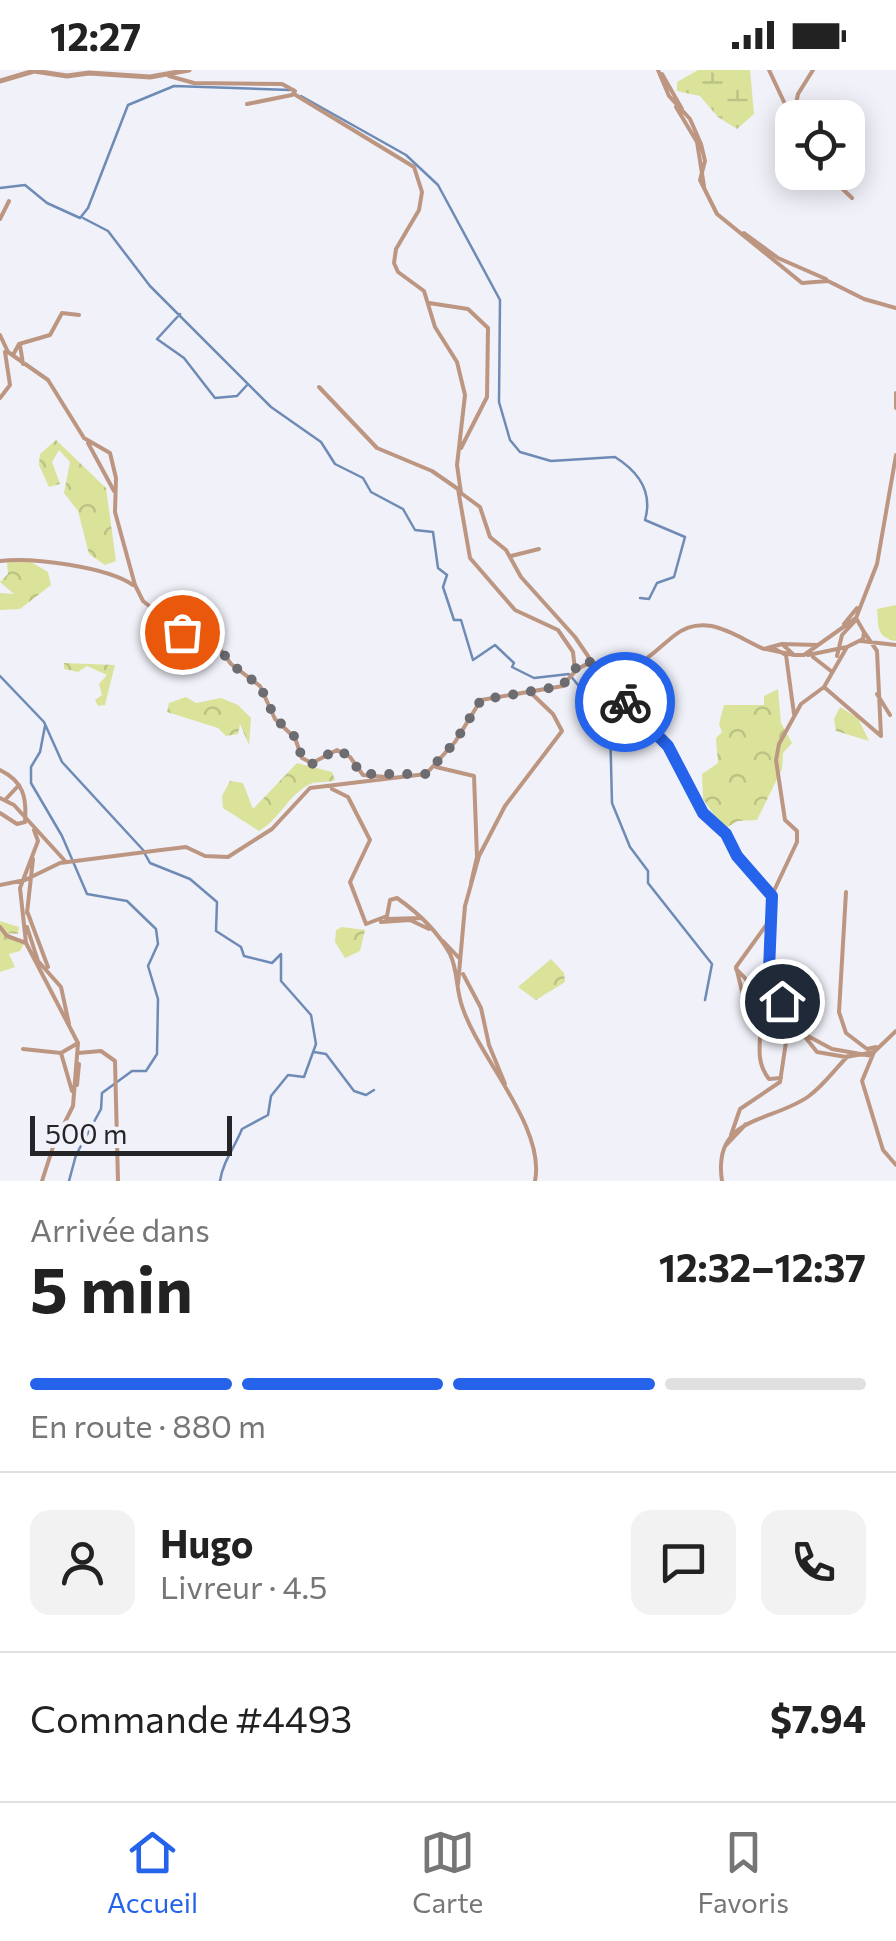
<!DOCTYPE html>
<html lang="fr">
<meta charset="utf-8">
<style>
:root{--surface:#fff;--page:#f2f2f2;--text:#222;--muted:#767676;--line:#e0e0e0;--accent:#2563eb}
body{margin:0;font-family:Commissioner,sans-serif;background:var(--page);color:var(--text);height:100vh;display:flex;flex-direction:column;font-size:38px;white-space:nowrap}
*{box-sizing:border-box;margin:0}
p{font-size:32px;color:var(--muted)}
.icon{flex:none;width:55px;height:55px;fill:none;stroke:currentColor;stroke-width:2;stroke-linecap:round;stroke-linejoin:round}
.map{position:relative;height:1111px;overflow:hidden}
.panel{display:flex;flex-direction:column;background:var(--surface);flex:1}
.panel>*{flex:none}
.buttons{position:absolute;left:775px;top:30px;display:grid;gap:20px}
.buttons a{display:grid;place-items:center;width:90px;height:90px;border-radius:20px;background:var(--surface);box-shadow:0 5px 25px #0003;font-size:50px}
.scale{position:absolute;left:30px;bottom:25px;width:202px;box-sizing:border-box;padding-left:10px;border:5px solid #252528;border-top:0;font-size:28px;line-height:35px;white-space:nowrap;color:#252528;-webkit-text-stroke:8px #f0f1f9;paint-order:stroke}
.pin{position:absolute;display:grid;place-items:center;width:85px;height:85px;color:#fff;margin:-42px;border:5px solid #fff;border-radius:50%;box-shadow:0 2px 10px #0007}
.courier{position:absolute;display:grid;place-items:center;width:100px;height:100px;margin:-50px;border:8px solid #2563eb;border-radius:50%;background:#fff;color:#222;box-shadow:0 2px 12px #0007}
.head em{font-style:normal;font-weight:700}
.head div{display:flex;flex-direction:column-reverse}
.head{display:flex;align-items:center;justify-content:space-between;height:170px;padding:0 30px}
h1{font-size:65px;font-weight:700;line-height:75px}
.bar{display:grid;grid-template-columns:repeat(4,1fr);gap:15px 10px;align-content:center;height:120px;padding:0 30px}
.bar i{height:12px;border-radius:8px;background:var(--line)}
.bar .on{background:var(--accent)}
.bar p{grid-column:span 4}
.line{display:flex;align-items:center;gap:25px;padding:0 30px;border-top:2px solid var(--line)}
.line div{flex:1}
.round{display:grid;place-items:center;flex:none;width:105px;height:105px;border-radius:20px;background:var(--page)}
.status{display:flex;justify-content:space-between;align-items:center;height:70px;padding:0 50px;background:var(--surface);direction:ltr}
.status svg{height:28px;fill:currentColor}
.menu{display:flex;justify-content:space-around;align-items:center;height:140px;border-top:2px solid var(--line);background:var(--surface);font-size:28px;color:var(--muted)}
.menu a{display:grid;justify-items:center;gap:5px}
.menu .on{color:var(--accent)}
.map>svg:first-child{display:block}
</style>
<div class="status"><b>12:27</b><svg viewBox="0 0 49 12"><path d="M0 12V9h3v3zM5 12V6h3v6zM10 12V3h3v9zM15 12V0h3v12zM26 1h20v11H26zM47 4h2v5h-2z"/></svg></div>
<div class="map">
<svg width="896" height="1111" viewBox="0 0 896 1111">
<defs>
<pattern id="forest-crowns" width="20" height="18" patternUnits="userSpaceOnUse" patternTransform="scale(2.5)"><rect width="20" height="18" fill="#dbe39a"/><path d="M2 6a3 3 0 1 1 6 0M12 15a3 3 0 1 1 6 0" fill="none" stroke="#bcc385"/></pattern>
<pattern id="wetland-marsh" width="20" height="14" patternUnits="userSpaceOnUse" patternTransform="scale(2.5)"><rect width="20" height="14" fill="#dbe39a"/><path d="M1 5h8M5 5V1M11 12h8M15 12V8" fill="none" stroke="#bcc385"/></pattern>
</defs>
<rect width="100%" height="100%" fill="#f0f1f9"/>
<path fill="url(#forest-crowns)" d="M56,370L106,418L116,491L105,495L89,484L78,441L64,423L70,392L59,380L52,392L60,414L49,417L39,395L40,384Z
M7,492H31L48,502L51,515L20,539L0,540V523L14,524L0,512L8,504Z
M896,535V571C875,567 879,556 877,539Z
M64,593L115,595L105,635L98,636L95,630L102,625L99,614L107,605L87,596L78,602L64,599Z
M778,619L781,653L792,673L783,683L782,699L757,750L738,751L724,759L703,729L702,704L718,693L716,668L722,662L719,654L724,635H764V626Z
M186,627L196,633L221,628L238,635L251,648L249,675L240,654L238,664L226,666L218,658L167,642L169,633Z
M840,637L858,648L869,671L836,661L834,649Z
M297,693L332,702L335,710C328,713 317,711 310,714C288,725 280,749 259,761L223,738L222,726L230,711L243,713L253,739Z
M0,851L19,857L18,864L7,863L25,872L20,881L9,884L15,897L0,902Z
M342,857L365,860L360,881L345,888L335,872L336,860Z
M551,889L564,903L565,912L536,930L518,917Z"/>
<path fill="url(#wetland-marsh)" d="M698,0H750L754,44L737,59L718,47L700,26L677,21V12Z"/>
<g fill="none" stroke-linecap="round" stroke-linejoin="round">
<path stroke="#6e8bb5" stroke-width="2.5" d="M301,26L406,85L438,115L500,230L499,332L510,370L520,382L551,391L615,387C639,402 653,422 645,450L685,467L674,507L657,513L649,529L640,528
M0,118L25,115L47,133L80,148L88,138L128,35L174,16L290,20
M83,148L108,161L150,216L271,337L321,372L335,394L363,408L371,422L403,439L415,460L433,462L438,498L447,505L443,517L454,550H461L473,590L495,575L514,593L512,597L534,608L569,604L610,654L612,733L630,777L648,801V813L712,894L705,930
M180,244L157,269L184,288L215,328L237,326L248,314
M0,606L44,652L62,692L144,781
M45,656L40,682L31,697V713L62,766L87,824L127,831L156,859L158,874L148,896L158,929L157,984L146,1001H132L102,1023L101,1039L76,1085L69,1111
M145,784L150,793L190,809L217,832L216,861L241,877L244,886L272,893L281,884V911L311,945L316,974L304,1007L288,1005L271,1026L268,1045L242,1059C235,1077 223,1091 220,1111
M314,982L326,984L354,1021L366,1025L374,1020"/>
<path stroke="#bd9682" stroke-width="4" d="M658,0L669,26L690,49L701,74L705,91L700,110L717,144L802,213L828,211L864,229L896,238
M769,0L792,49
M662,4L682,39
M169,6L194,13L282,14L295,21L292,25L247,34
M294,24L414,97L422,122L419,140L396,179L394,193L398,202L424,221L435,257L457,292L465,325L457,395L461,423L480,437L490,467L506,480L521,507L575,567L607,614L667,676L709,751L726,764L737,786L772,825
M676,37L697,72L704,116
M793,48L798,24L813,0
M792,49V67
M825,102L852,128
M0,149L9,131
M744,163L778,188L826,209
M429,233L468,239L488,258L487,327L461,378
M0,265L8,282L48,310L84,368L110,383L116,408L115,442L135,515L143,531L201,577L217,575L231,594L260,616L275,649L295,668L302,688L312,693L337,680L350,687L363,705L386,707
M20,275L23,294
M13,285L19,274L50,265L62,243L79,245
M319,317L377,378L432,401L458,419L470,488L515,540L558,560L573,582L575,600
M896,323V338
M0,328L10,315L5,282
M88,373L114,421
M511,486L539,479
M0,491C33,487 107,497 133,515
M844,554L857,538
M864,562L877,581L881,666
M861,571L896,575
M782,574L817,575
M773,578L786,585L794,644
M766,579L794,585
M808,585L847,577
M837,586L842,565L855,551
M813,587L831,601
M824,617L881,666
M877,624L890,645
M436,697L474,706L477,787L471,813
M0,700C23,711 27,727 25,752
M332,719L348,727L370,770L350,812L366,854L387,846L390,830L397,828C417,842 438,862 450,884C458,900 456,920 462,936C478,987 546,1057 535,1111
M0,728L14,735L66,792
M5,730L19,715
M0,743L17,754L25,752
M34,760L38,771L20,818L26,873L78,973L73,1036L54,1074L42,1111
M0,815L25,810L60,793L161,780L186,777L205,786L228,787L272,759L310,718L426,704L455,672L481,630L563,616C589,579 597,599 637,595C651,587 662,575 675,565C706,541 736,567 764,579L782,574L794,585H804L856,548L877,494L896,385
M846,822L839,942L846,963L867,979L876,977
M773,830L769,900L781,931L790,926L802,963L817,982L846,987L874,982L896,961
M27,841L48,897
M27,843L33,789
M386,849L421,848
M381,852L410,850L429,859
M0,857L7,866L26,873
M27,857L38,891
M443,871L460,889
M38,891L61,917L69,954
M736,899C784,942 743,976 769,1009L781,1008
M463,904L481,938L489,975L505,1014
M458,914L465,836L479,786L505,736L562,661L553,644L531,623
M743,925L736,897L767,854L772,825L797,772V761L785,750L776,690L779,674L801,634L824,617L847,577L863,569L864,562L856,548
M766,955L769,905
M806,965L832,979L872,986
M23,979L61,983L78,973
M874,982L862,1011L883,1080L896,1095
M61,983L72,1021
M78,983L101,981L115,991L118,1111
M77,1015L79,994
M731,1065L740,1039L780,1012L786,972L800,955
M726,1075L746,1054
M722,1111C712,1045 772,1053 809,1026C824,1015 835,999 848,986"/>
<path stroke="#bd9682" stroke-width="5" d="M0,11L34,1L67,6L89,3L150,7L189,0"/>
</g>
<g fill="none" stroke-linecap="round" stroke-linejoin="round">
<path stroke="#6c6c71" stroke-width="10" stroke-dasharray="0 18" d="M182,562L200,577L217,575L231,594L260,616L275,648L296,668L302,688L312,694L334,681L343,682L363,704H426L455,672L481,630L562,616L579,594L588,590L625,632"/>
<path stroke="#2563eb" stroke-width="12" d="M625,632L668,676L703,743L726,764L737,786L772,826L769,900L782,931"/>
</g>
</svg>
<div class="buttons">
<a><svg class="icon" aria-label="locate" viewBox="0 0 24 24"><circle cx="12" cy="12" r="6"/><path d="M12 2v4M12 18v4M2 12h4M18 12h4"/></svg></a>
</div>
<div class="scale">500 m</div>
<div class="pin" style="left:182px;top:562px;background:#ea580c"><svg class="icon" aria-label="bag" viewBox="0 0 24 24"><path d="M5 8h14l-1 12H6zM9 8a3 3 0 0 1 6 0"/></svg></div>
<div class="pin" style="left:782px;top:931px;background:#1f2937"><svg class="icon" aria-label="home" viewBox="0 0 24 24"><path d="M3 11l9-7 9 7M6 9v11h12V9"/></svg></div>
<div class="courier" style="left:625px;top:632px"><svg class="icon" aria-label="bike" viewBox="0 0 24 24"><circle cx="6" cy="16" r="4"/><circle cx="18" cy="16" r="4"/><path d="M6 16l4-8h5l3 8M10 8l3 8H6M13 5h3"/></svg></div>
</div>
<section class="panel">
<div class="head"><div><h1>5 min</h1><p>Arrivée dans</p></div><em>12:32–12:37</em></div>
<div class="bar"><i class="on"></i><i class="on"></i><i class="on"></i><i></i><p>En route · 880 m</p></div>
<div class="line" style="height:180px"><a class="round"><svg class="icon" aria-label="person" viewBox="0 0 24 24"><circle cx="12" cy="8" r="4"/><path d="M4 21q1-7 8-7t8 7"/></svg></a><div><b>Hugo</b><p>Livreur · 4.5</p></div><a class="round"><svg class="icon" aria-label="chat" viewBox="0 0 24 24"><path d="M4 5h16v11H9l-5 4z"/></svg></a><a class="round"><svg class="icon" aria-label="phone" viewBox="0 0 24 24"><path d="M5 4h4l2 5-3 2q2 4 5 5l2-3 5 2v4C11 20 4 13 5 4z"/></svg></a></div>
<div class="line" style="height:130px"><div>Commande #4493</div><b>$7.94</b></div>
</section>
<nav class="menu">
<a class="on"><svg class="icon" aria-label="home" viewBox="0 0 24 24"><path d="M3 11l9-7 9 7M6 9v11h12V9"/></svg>Accueil</a>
<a><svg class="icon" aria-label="map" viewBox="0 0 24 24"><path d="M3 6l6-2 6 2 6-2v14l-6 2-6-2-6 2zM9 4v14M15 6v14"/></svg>Carte</a>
<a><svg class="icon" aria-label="saved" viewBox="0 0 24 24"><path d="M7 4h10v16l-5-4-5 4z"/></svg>Favoris</a>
</nav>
